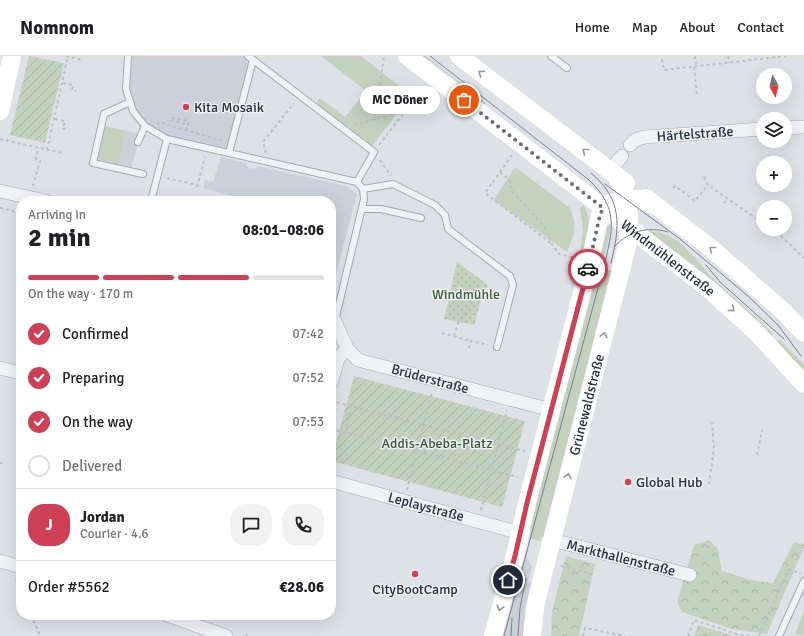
<!DOCTYPE html>
<meta charset="utf-8">
<style>
:root{--surface:#fff;--page:#f2f2f2;--text:#202124;--muted:#757577;--line:#e0e0e0;--accent:#cf4057}
body{margin:0;font-family:Signika,sans-serif;background:var(--page);color:var(--text);height:100vh;display:flex;flex-direction:column;font-size:15px;white-space:nowrap}
*{box-sizing:border-box;margin:0}
p{font-size:13px;color:var(--muted)}
.icon{flex:none;width:22px;height:22px;fill:none;stroke:currentColor;stroke-width:2;stroke-linecap:round;stroke-linejoin:round}
.map{position:relative;flex:1;overflow:hidden}
.panel{position:absolute;left:16px;top:140px;width:320px;height:424px;display:flex;flex-direction:column;background:var(--surface);border-radius:16px;box-shadow:0 4px 16px #0002}
.panel>*{flex:none}
.needle{width:26px;rotate:173deg}
.controls{position:absolute;left:756px;top:12px;display:grid;gap:8px}
.controls a{display:grid;place-items:center;width:36px;height:36px;border-radius:50%;background:var(--surface);box-shadow:0 4px 16px #0002;font-size:20px}
.pin{position:absolute;display:grid;place-items:center;width:34px;height:34px;color:#fff;margin:-17px;border:2px solid #fff;border-radius:50%;box-shadow:0 1px 4px #0007}
.courier{position:absolute;display:grid;place-items:center;width:40px;height:40px;margin:-20px;border:3px solid #cf4057;border-radius:50%;background:#fff;color:#222;box-shadow:0 1px 5px #0007}
.bubble{position:absolute;height:28px;border-radius:14px;background:var(--surface);box-shadow:0 4px 16px #0002;font-size:13px;font-weight:700;line-height:28px;text-align:center}
.head em{font-style:normal;font-weight:700}
.head div{display:flex;flex-direction:column-reverse}
.head{display:flex;align-items:center;justify-content:space-between;height:68px;padding:0 12px}
h1{font-size:26px;font-weight:700;line-height:30px}
.bar{display:grid;grid-template-columns:repeat(4,1fr);gap:6px 4px;align-content:center;height:48px;padding:0 12px}
.bar i{height:5px;border-radius:3px;background:var(--line)}
.bar .selected{background:var(--accent)}
.bar p{grid-column:span 4}
.line{display:flex;align-items:center;gap:10px;padding:0 12px;border-top:1px solid var(--line)}
.line div{flex:1}
.round{display:grid;place-items:center;flex:none;width:42px;height:42px;border-radius:16px;background:var(--page)}
ol{padding:0 12px;list-style:none}
li{display:flex;align-items:center;gap:12px;height:44px}
li p{margin-inline-start:auto}
li .icon{padding:4px;border-radius:50%;background:var(--accent);color:#fff;stroke-width:4}
li:last-child{color:var(--muted)}
li i{width:22px;height:22px;border:2px solid var(--line);border-radius:50%}
header{display:flex;align-items:center;gap:24px;box-sizing:border-box;height:56px;padding:0 20px;background:var(--surface);border-bottom:1px solid var(--line)}
header strong{font-size:19px}
nav{display:flex;gap:22px;margin-inline-start:auto;font-size:14px}
.map>svg:first-child{display:block}
</style>
<header>
<strong>Nomnom</strong>
<nav><a>Home</a><a>Map</a><a>About</a><a>Contact</a></nav>
</header>
<div class="map">
<svg width="804" height="580" viewBox="0 0 804 580">
<defs>
<pattern id="forest-crowns" width="20" height="18" patternUnits="userSpaceOnUse"><rect width="20" height="18" fill="#c4d1be"/><path d="M2 6a3 3 0 1 1 6 0M12 15a3 3 0 1 1 6 0" fill="none" stroke="#a8b4a4"/></pattern>
<pattern id="park-dots" width="8" height="8" patternUnits="userSpaceOnUse"><rect width="8" height="8" fill="#c4d1be"/><path d="M2 2h.1M6 6h.1" fill="none" stroke="#a8b4a4" stroke-width="1.8" stroke-linecap="round"/></pattern>
<pattern id="garden-furrows" width="10" height="10" patternUnits="userSpaceOnUse"><rect width="10" height="10" fill="#c4d1be"/><path d="M-1 1l2-2M0 10L10 0M9 11l2-2" fill="none" stroke="#a8b4a4"/></pattern>
</defs>
<rect width="100%" height="100%" fill="#dee2e7"/>
<path fill="#ccd1d9" d="M128,0H248L253,4L229,97L167,83L156,77L133,55L126,33Z
M105,70L140,78L132,111L98,103Z
M221,101L246,107L249,112L254,113L258,110L346,130L357,138L331,237V145H254L203,132L205,124L213,126Z
M525,497L532,511L528,526L534,527L526,580H498Z"/>
<path fill="#c4d1be" d="M321,0H361L411,39L372,90L315,48L320,42L345,61L366,35Z
M423,0H426L486,47L483,51L468,37L462,29Z
M105,70L125,75L118,108L98,103Z
M515,111L570,152L574,164V178L567,196L494,144Z
M583,149C594,161 586,187 583,201L580,197L583,174L580,152Z
M610,169C610,181 606,194 602,205H599L606,171Z
M647,175C683,176 694,205 717,226C735,243 755,260 773,278L771,280Z
M596,210L609,215L610,214L613,215L546,482L541,481L540,485L529,482L531,477L527,476L579,285L592,233Z
M779,283L804,309V316L777,286Z
M804,555V580L795,578Z"/>
<path fill="url(#forest-crowns)" d="M709,484L718,493L722,515L755,525L773,527L794,486L804,488V491L767,578L732,573L682,556L677,546L694,489Z
M566,500L595,508L579,580H551L552,556Z
M698,569L735,580H694Z"/>
<path fill="url(#park-dots)" d="M457,206L488,229L483,237L474,269L444,263Z"/>
<path fill="url(#garden-furrows)" d="M29,0L64,7L45,87L10,79Z
M354,320L525,365L502,451L331,405Z"/>
<g fill="none" stroke-linecap="round" stroke-linejoin="round">
<g stroke="#a3a9b1" stroke-width="8">
<path id="lane" d="M128,0L126,33L133,55L145,70L167,83L357,126L363,133L364,143L335,265
M248,0L374,96L357,126
M551,0L567,12
M130,46L104,58L93,107L143,118
M138,86L145,70
M229,97L253,4
M363,133L393,128L435,149L445,159L448,173L510,220L513,229L497,291
M151,145L167,83
M362,153H381L421,162
M779,580L804,525"/>
</g>
<g stroke="#a3a9b1" stroke-width="14">
<path id="street" d="M785,72L804,71
M630,89L635,84L644,81L763,73
M610,115L622,100
M0,135L46,145
M331,262L335,265L347,292L358,304L552,354
M0,312L21,317
M331,327L338,303L347,292
M331,425L520,477
M552,484L690,519
M0,505L21,511
M167,559L226,580"/>
</g>
<path stroke="#bcc0c6" stroke-width="2" stroke-dasharray="3 3" stroke-linecap="butt" d="M66,0L83,4
M695,0L696,10
M728,0L729,7
M662,3L664,14L786,0
M694,11L697,39
M63,27L73,29L72,34L76,35
M55,63L65,65L63,73L67,72
M375,64L384,0
M158,69L159,66L223,85
M354,69L406,55
M186,74L189,65L171,62V65L187,68
M0,83L62,97
M379,89L424,31
M47,94L68,0
M266,97L263,86L294,47
M512,99L485,137L552,188
M380,104L391,120
M500,116L509,123L511,134L544,170L552,188L559,198L575,202
M704,121L708,129L763,167
M167,122L197,129
M33,130L40,105L36,104L38,92
M197,131L205,101
M673,132L675,130L695,145L708,129
M724,147L728,143
M0,152L21,157
M771,173L781,180L804,202
M442,277L471,285
M454,280C456,275 457,269 459,265C465,251 482,249 468,232
M469,292L471,285L488,289
M331,345L525,395
M331,373L518,421
M345,377L351,350
M757,399L762,374
M0,407L5,408
M709,428L714,393L712,367
M407,434L432,336
M481,454L507,354
M561,510L593,518
M16,522L21,535
M31,559L39,577L38,580
M246,580L247,578
M583,580L585,572L625,580
M688,580L694,564L740,579L750,580
M759,580L788,514L801,517"/>
<use href="#lane" stroke="#f0f2f6" stroke-width="6"/>
<use href="#street" stroke="#f0f2f6" stroke-width="13"/>
<g stroke="#fff" stroke-width="18">
<path id="s1" d="M407,0L710,234L756,276L804,328"/>
<path d="M459,0L626,127"/>
<path d="M0,55L12,0"/>
<path d="M646,142L712,193L783,255L804,277"/>
<path d="M493,580L515,500L527,447L590,206L601,155L608,148L623,144L639,143L655,149"/>
<path id="s2" d="M532,580L535,551L539,534L627,190C631,166 630,140 616,119"/>
</g>
<path stroke="#778191" stroke-width="1" d="M430,0L589,124C619,153 613,173 604,210L504,580
M591,117C623,144 620,170 611,207
M605,128L680,183L748,240L778,269L801,300
M615,190C629,175 648,170 668,176
M706,209L720,226L784,283
M511,580L512,562
M518,580L520,552L526,522"/>
<path stroke="#bcc0c6" stroke-width="2" stroke-dasharray="3 3" stroke-linecap="butt" d="M187,68L189,69"/>
</g>
<defs><path id="oneway-chevron" d="M-2-3.5L2.5 0L-2 3.5" fill="none" stroke-width="1.6" stroke-linecap="round" stroke-linejoin="round"/></defs>
<g stroke="#93989e">
<use href="#oneway-chevron" transform="translate(481 17) rotate(-146)"/>
<use href="#oneway-chevron" transform="translate(585 95) rotate(-142)"/>
<use href="#oneway-chevron" transform="translate(712 193) rotate(-141)"/>
<use href="#oneway-chevron" transform="translate(732 253) rotate(41)"/>
<use href="#oneway-chevron" transform="translate(604 279) rotate(-76)"/>
<use href="#oneway-chevron" transform="translate(568 420) rotate(-76)"/>
<use href="#oneway-chevron" transform="translate(500 552) rotate(105)"/>
</g>
<g fill="none" stroke-linecap="round" stroke-linejoin="round">
<path stroke="#676e79" stroke-width="4" stroke-dasharray="0 7.2" d="M464,44L603,152L600,159L588,213"/>
<path stroke="#cf4057" stroke-width="5" d="M508,524L515,500L527,447L588,213"/>
</g>
<g fill="#cf4057" stroke="#edf0f5" stroke-width="1.5">
<circle cx="186" cy="51" r="4"/>
<circle cx="628" cy="426" r="4"/>
<circle cx="415" cy="518" r="4"/>
</g>
<g text-anchor="middle" dominant-baseline="central" stroke-width="3" stroke-linejoin="round" paint-order="stroke">
<g font-size="14" fill="#27303e" stroke="#edf0f5" text-anchor="start">
<text x="194" y="51">Kita Mosaik</text>
<text x="636" y="426">Global Hub</text>
<text x="415" y="533" text-anchor="middle">CityBootCamp</text>
</g>
<g font-size="14" fill="#27303e" stroke="#edf0f5">
<text transform="translate(695 78) rotate(-4)">Härtelstraße</text>
<text stroke="none"><textPath href="#s1" startOffset="330">Windmühlenstraße</textPath></text>
<text transform="translate(430 323) rotate(15)">Brüderstraße</text>
<text stroke="none"><textPath href="#s2" startOffset="238">Grünewaldstraße</textPath></text>
<text transform="translate(426 451) rotate(15)">Leplaystraße</text>
<text transform="translate(621 502) rotate(14)">Markthallenstraße</text>
</g>
<g font-size="14" fill="#3c5a34" stroke="#edf0f5">
<text x="466" y="238">Windmühle</text>
<text x="437" y="387">Addis-Abeba-Platz</text>
</g>
</g>
</svg>
<div class="controls">
<a><svg class="needle" viewBox="-14 -14 28 28"><path d="M0-13l5 13h-10z" fill="#e53935"/><path d="M0 13l5-13h-10z" fill="#757577"/></svg></a>
<a><svg class="icon" aria-label="layers" viewBox="0 0 24 24"><path d="M12 4l9 5-9 5-9-5zM3 14l9 5 9-5"/></svg></a>
<a>+</a>
<a>−</a>
</div>
<div class="pin" style="left:464px;top:44px;background:#ea580c"><svg class="icon" aria-label="bag" viewBox="0 0 24 24"><path d="M5 8h14l-1 12H6zM9 8a3 3 0 0 1 6 0"/></svg></div>
<div class="pin" style="left:508px;top:524px;background:#1f2937"><svg class="icon" aria-label="home" viewBox="0 0 24 24"><path d="M3 11l9-7 9 7M6 9v11h12V9"/></svg></div>
<div class="courier" style="left:588px;top:213px"><svg class="icon" aria-label="car" viewBox="0 0 24 24"><path d="M5 17H2v-5l4-1 3-4h7l3 4 3 1v5h-3M9 17h6M6 11h13"/><circle cx="7" cy="17" r="2"/><circle cx="17" cy="17" r="2"/></svg></div>
<div class="bubble" style="left:360px;top:30px;width:80px">MC Döner</div>
<section class="panel">
<div class="head"><div><h1>2 min</h1><p>Arriving in</p></div><em>08:01–08:06</em></div>
<div class="bar"><i class="selected"></i><i class="selected"></i><i class="selected"></i><i></i><p>On the way · 170 m</p></div>
<ol>
<li><svg class="icon" aria-label="check" viewBox="0 0 24 24"><path d="M5 12l5 5 9-10"/></svg>Confirmed<p>07:42</p></li>
<li><svg class="icon" aria-label="check" viewBox="0 0 24 24"><path d="M5 12l5 5 9-10"/></svg>Preparing<p>07:52</p></li>
<li><svg class="icon" aria-label="check" viewBox="0 0 24 24"><path d="M5 12l5 5 9-10"/></svg>On the way<p>07:53</p></li>
<li><i></i>Delivered</li>
</ol>
<div class="line" style="height:72px"><b class="round" style="background:var(--accent);color:#fff">J</b><div><b>Jordan</b><p>Courier · 4.6</p></div><a class="round"><svg class="icon" aria-label="chat" viewBox="0 0 24 24"><path d="M4 5h16v11H9l-5 4z"/></svg></a><a class="round"><svg class="icon" aria-label="phone" viewBox="0 0 24 24"><path d="M5 4h4l2 5-3 2q2 4 5 5l2-3 5 2v4C11 20 4 13 5 4z"/></svg></a></div>
<div class="line" style="height:52px"><div>Order #5562</div><b>€28.06</b></div>
</section>
</div>
